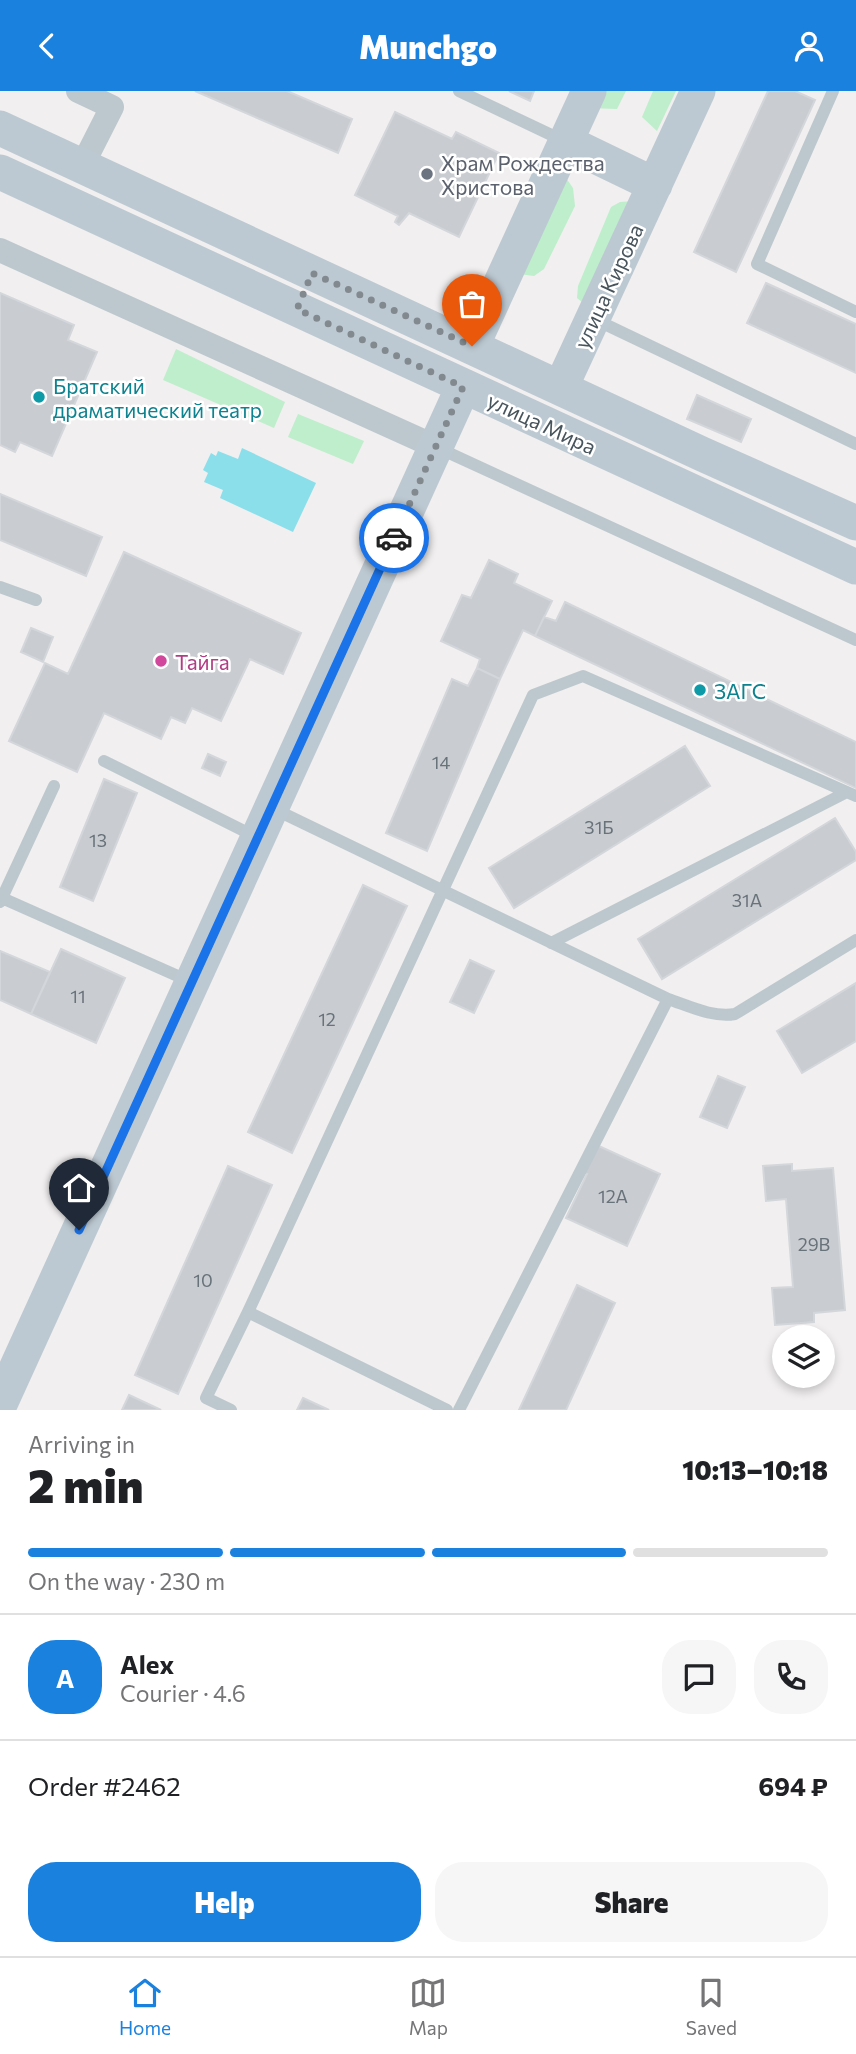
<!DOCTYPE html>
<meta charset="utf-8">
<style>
:root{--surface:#fff;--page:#f6f6f6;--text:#202124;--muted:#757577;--line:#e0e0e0;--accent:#1b81df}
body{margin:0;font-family:Commissioner,sans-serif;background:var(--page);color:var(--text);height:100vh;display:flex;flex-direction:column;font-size:26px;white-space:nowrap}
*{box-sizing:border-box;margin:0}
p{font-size:23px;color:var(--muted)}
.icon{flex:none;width:38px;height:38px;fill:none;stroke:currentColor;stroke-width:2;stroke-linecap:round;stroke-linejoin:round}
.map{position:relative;height:1319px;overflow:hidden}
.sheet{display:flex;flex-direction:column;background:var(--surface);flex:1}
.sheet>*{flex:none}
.buttons{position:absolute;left:772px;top:1234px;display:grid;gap:14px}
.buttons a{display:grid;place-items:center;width:63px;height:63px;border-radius:50%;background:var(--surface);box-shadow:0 4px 10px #0003;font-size:35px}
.pin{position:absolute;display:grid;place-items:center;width:60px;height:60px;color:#fff;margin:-72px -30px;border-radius:50% 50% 50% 0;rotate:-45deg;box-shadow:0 0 7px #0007}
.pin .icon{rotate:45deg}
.courier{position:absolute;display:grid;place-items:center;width:70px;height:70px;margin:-35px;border:5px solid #1a73e8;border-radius:50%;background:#fff;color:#222;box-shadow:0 2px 9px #0007}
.summary em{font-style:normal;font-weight:800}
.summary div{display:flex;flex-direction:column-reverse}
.summary{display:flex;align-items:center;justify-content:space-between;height:119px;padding:0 28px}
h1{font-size:46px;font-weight:800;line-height:52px}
.bar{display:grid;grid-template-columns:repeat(4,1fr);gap:10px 7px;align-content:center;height:84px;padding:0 28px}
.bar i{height:9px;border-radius:5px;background:var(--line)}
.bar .selected{background:var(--accent)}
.bar p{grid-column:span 4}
.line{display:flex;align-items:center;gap:18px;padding:0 28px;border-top:2px solid var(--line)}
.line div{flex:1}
.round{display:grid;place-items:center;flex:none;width:74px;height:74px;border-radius:28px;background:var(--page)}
.button{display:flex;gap:14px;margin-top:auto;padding:14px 28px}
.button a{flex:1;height:80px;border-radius:28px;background:var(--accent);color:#fff;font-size:28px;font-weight:800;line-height:80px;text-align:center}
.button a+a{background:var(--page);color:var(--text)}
header{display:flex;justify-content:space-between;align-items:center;height:91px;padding:0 28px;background:var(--accent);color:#fff;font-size:32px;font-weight:800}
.tabs{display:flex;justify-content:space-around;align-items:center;height:98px;border-top:2px solid var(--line);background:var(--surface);font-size:19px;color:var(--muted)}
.tabs a{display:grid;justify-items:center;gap:4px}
.tabs .selected{color:var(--accent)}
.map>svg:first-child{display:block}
</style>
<header><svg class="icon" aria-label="back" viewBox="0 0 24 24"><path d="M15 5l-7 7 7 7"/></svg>Munchgo<svg class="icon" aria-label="person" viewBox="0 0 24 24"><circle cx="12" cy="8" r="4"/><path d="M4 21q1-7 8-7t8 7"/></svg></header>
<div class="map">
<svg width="856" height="1319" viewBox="0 0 856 1319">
<rect width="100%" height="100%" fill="#f1efef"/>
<path fill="#beeecc" d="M598,0H626L617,18L590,17Z
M653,0H676L657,40L642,26Z
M564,84L573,97L575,115L544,178L534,185L519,183Z
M635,110L588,216L577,207L578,195L611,116L620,111Z
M176,258L285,311L274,337L163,289Z
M298,323L364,350L353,373L288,346Z"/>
<path fill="#8bdfeb" d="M242,357L316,392L293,441L220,407L223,399L204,391L208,382L203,379L211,362L216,365L218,360L238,368Z"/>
<path fill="#c9ccd1" stroke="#d3d6da" stroke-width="2" d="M195,0H287L352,28L338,62Z
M509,0H534L530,10Z
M768,0H795L815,9L736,181L694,161Z
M395,21L452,48L456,41L499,62L459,146L409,122L399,134L395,131L398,125L355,104Z
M766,192L856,233V282L747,232Z
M0,202L74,234L68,249L97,261L52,365L20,351L15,361L0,354Z
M697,304L751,328L741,351L687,328Z
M0,403L102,446L86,485L0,449Z
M124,461L301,542L283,583L250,568L221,630L192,617L185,632L171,626L161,648L104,622L77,681L9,650L45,572L68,583Z
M489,469L518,483L514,492L552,510L535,545L523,539L500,588L477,577L480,568L441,550L462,504L471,507Z
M565,511L856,651V697L535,545L544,526L556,530Z
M31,537L53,546L43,571L21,561Z
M477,577L500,588L427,760L386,742L452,588L468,595Z
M685,655L710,695L514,817L489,777Z
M208,663L226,671L220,685L202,677Z
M104,688L137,702L93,810L60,796Z
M835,727L856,761V769L662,888L638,848Z
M363,794L407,815L292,1062L248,1041Z
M61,858L125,887L96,952L31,923Z
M0,860L50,881L31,923L0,909Z
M470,869L494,880L474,922L450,911Z
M856,892V950L802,982L777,940Z
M718,985L745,996L727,1037L700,1026Z
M590,1051L660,1083L627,1155L566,1127L587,1083L577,1079Z
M792,1073V1080L833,1077L845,1219L814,1222V1231L775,1234L772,1197L793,1196L786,1108L766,1110L763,1075Z
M228,1075L272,1094L178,1303L135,1284Z
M577,1194L615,1212L566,1319H519Z
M129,1304L161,1319H122Z
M303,1307L329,1319H297Z"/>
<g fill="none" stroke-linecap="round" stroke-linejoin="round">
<path stroke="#bdc8ce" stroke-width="12" d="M459,0L562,49
M833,0L757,173L856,221
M594,228L856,353
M436,356L856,549
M0,496L36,509
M104,670L254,745
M272,717L668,908C689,915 713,927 735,923L856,849
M2,807L54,695
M0,811L2,807L189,890
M551,852L847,701
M248,1221L447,1319
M231,1319L206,1307L248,1221L533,604L583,585L856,705
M459,1319L668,908"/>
<path stroke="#bdc8ce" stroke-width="24" d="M78,0L112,16L82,75
M0,159L436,356"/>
<path stroke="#bdc9d2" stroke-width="35" d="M0,37L702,363L856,432
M566,51L655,94
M0,81C286,212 570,345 856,476
M472,255L589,0
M561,296L698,0
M0,1313L463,296"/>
</g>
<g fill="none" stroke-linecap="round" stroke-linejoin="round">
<path stroke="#828a8f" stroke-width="7" stroke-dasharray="0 12.6" d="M394,447L463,296L297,218L312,182L472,255"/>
<path stroke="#1a73e8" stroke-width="9" d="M79,1139L394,447"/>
</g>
<circle fill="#6b7280" stroke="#fff" stroke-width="2.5" cx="427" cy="83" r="7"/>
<g fill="#0f9aa8" stroke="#fff" stroke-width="2.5">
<circle cx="39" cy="306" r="7"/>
<circle cx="700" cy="599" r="7"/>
</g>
<circle fill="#d1479c" stroke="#fff" stroke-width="2.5" cx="161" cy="570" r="7"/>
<g text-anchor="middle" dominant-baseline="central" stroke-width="5" stroke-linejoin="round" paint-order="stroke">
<g font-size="18" fill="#687279">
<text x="441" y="671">14</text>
<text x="599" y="736">31Б</text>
<text x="98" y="749">13</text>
<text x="747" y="809">31А</text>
<text x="78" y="905">11</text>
<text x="327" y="928">12</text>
<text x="613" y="1105">12А</text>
<text x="814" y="1153">29В</text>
<text x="203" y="1189">10</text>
</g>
<g font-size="21" fill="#5b616d" stroke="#fff" text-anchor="start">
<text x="441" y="71">Храм Рождества<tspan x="441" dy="24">Христова</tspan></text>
</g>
<g font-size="21" fill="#47545c" stroke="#fff">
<text transform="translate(608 195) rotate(-65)">улица Кирова</text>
<text transform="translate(542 332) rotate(25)">улица Мира</text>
</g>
<g font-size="21" fill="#0d838f" stroke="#fff" text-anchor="start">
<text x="53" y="294">Братский<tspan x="53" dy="24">драматический театр</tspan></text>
<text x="714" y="599">ЗАГС</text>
</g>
<g font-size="21" fill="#b23c85" stroke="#fff" text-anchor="start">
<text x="175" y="570">Тайга</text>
</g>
</g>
</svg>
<div class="buttons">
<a><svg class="icon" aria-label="layers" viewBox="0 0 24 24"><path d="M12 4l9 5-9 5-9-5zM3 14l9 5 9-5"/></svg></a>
</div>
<div class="pin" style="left:472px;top:255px;background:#ea580c"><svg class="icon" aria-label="bag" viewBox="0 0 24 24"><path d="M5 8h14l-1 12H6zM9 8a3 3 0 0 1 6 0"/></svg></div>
<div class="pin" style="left:79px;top:1139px;background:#1f2937"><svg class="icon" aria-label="home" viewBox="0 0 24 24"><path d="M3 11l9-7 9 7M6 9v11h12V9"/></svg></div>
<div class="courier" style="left:394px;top:447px"><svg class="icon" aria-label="car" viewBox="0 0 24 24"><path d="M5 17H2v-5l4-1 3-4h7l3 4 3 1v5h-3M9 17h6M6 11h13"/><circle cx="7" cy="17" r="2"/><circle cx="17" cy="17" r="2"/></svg></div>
</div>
<section class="sheet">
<div class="summary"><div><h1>2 min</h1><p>Arriving in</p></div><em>10:13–10:18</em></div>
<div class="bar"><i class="selected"></i><i class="selected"></i><i class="selected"></i><i></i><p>On the way · 230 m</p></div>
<div class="line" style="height:126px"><b class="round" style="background:var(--accent);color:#fff">A</b><div><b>Alex</b><p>Courier · 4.6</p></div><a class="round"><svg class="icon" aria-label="chat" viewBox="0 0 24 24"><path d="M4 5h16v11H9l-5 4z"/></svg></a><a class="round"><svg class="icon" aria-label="phone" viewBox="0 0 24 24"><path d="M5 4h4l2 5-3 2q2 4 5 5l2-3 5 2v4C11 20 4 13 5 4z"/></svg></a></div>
<div class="line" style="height:91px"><div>Order #2462</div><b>694 ₽</b></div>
<div class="button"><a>Help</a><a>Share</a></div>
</section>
<nav class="tabs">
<a class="selected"><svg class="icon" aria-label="home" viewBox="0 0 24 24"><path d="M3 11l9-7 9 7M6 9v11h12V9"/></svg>Home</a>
<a><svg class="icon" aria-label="map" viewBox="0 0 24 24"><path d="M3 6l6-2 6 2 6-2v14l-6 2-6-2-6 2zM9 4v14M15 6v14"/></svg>Map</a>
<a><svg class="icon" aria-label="saved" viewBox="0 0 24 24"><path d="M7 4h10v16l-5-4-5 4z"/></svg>Saved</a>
</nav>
